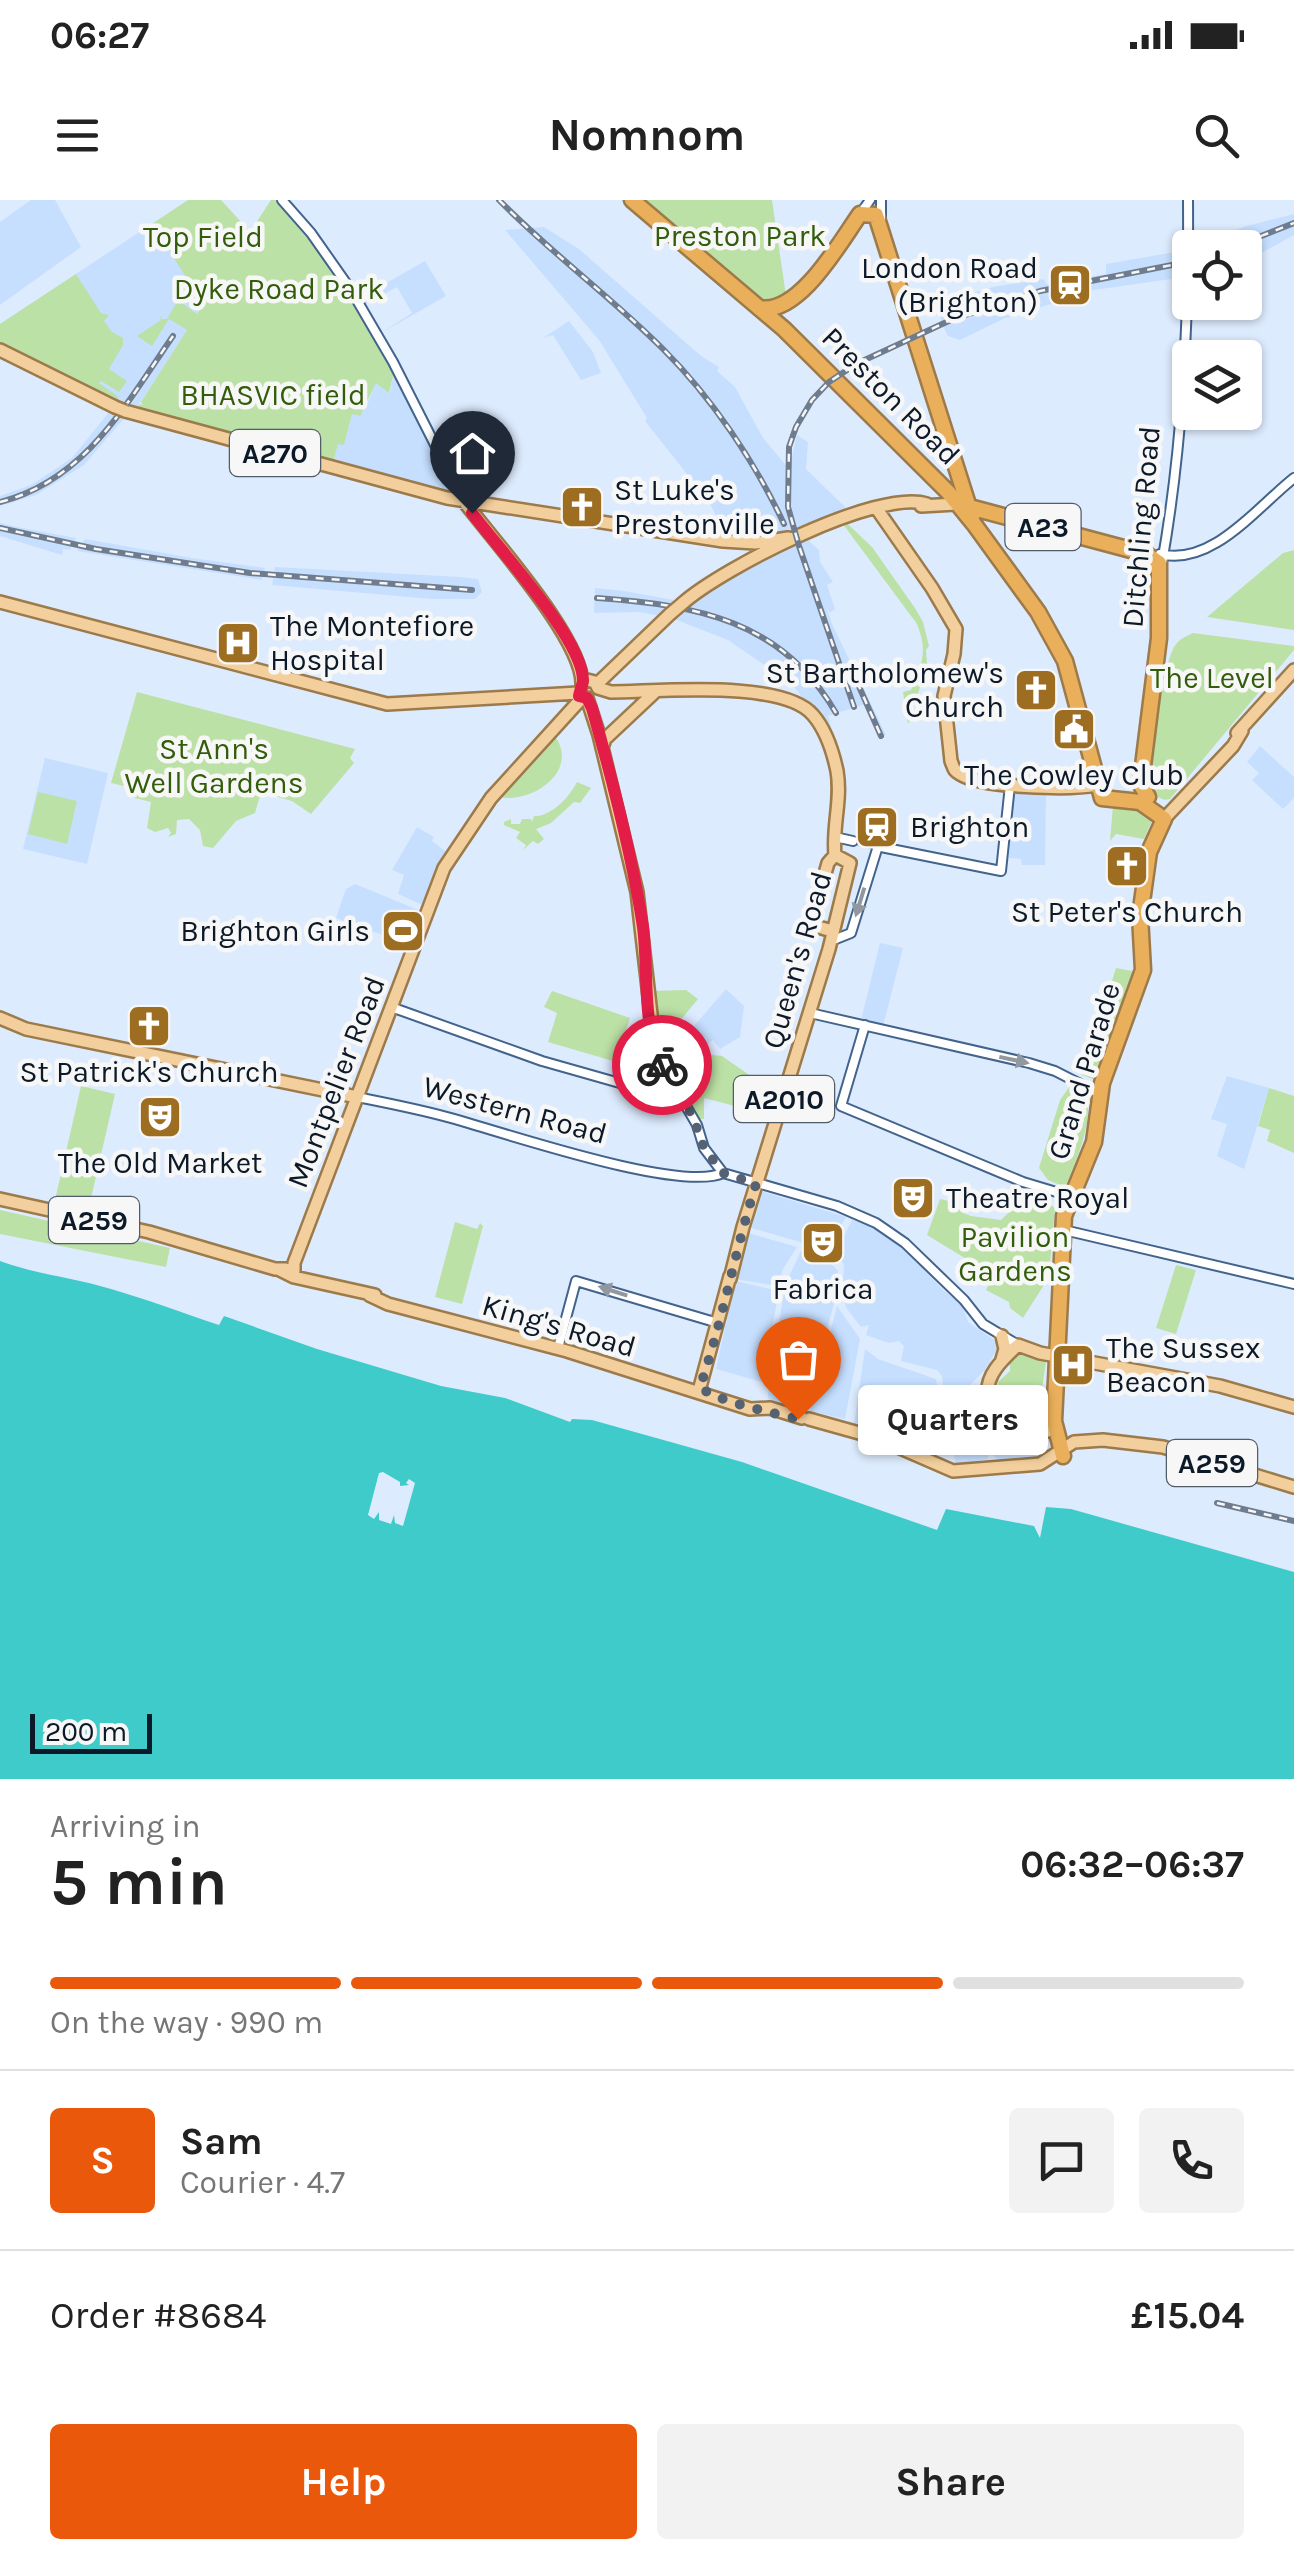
<!DOCTYPE html>
<meta charset="utf-8">
<style>
:root{--surface:#fff;--page:#f2f2f2;--text:#222;--muted:#767676;--line:#e0e0e0;--accent:#ea580c}
body{margin:0;font-family:Karla,sans-serif;background:var(--page);color:var(--text);height:100vh;display:flex;flex-direction:column;font-size:38px;white-space:nowrap}
*{box-sizing:border-box;margin:0}
p{font-size:32px;color:var(--muted)}
.icon{flex:none;width:55px;height:55px;fill:none;stroke:currentColor;stroke-width:2;stroke-linecap:round;stroke-linejoin:round}
.map{position:relative;height:1579px;overflow:hidden}
.details{display:flex;flex-direction:column;background:var(--surface);flex:1}
.details>*{flex:none}
.fabs{position:absolute;left:1172px;top:30px;display:grid;gap:20px}
.fabs a{display:grid;place-items:center;width:90px;height:90px;border-radius:10px;background:var(--surface);box-shadow:0 2px 8px #0004;font-size:50px}
.scale{position:absolute;left:30px;bottom:25px;width:122px;box-sizing:border-box;padding-left:10px;border:5px solid #0c1929;border-top:0;font-size:28px;line-height:35px;white-space:nowrap;color:#0c1929;-webkit-text-stroke:8px #f7f7f7;paint-order:stroke}
.pin{position:absolute;display:grid;place-items:center;width:85px;height:85px;color:#fff;margin:-102px -42px;border-radius:50% 50% 50% 0;rotate:-45deg;box-shadow:0 0 10px #0007}
.pin .icon{rotate:45deg}
.courier{position:absolute;display:grid;place-items:center;width:100px;height:100px;margin:-50px;border:8px solid #e11d48;border-radius:50%;background:#fff;color:#222;box-shadow:0 2px 12px #0007}
.bubble{position:absolute;height:70px;border-radius:10px;background:var(--surface);box-shadow:0 2px 8px #0004;font-size:32px;font-weight:700;line-height:70px;text-align:center}
.head em{font-style:normal;font-weight:700}
.head div{display:flex;flex-direction:column-reverse}
.head{display:flex;align-items:center;justify-content:space-between;height:170px;padding:0 50px}
h1{font-size:65px;font-weight:700;line-height:75px}
.bar{display:grid;grid-template-columns:repeat(4,1fr);gap:15px 10px;align-content:center;height:120px;padding:0 50px}
.bar i{height:12px;border-radius:8px;background:var(--line)}
.bar .selected{background:var(--accent)}
.bar p{grid-column:span 4}
.line{display:flex;align-items:center;gap:25px;padding:0 50px;border-top:2px solid var(--line)}
.line div{flex:1}
.round{display:grid;place-items:center;flex:none;width:105px;height:105px;border-radius:10px;background:var(--page)}
.cta{display:flex;gap:20px;margin-top:auto;padding:20px 50px}
.cta a{flex:1;height:115px;border-radius:10px;background:var(--accent);color:#fff;font-size:40px;font-weight:700;line-height:115px;text-align:center}
.cta a+a{background:var(--page);color:var(--text)}
.status{display:flex;justify-content:space-between;align-items:center;height:70px;padding:0 50px;background:var(--surface);direction:ltr}
.status svg{height:28px;fill:currentColor}
header{display:flex;justify-content:space-between;align-items:center;height:130px;padding:0 50px;background:var(--surface);font-size:45px;font-weight:700}
.map>svg:first-child{display:block}
</style>
<div class="status"><b>06:27</b><svg viewBox="0 0 49 12"><path d="M0 12V9h3v3zM5 12V6h3v6zM10 12V3h3v9zM15 12V0h3v12zM26 1h20v11H26zM47 4h2v5h-2z"/></svg></div>
<header><svg class="icon" aria-label="menu" viewBox="0 0 24 24"><path d="M4 6h16M4 12h16M4 18h16"/></svg>Nomnom<svg class="icon" aria-label="search" viewBox="0 0 24 24"><circle cx="10" cy="10" r="6"/><path d="M15 15l6 6"/></svg></header>
<div class="map">
<svg width="1294" height="1579" viewBox="0 0 1294 1579">
<rect width="100%" height="100%" fill="#ddebfe"/>
<path fill="#c6dfff" d="M31,0H55L81,47L0,105V22Z
M188,0H221L250,32L193,121L219,134L211,154L188,129L135,211L0,144V124Z
M1294,14V35L1245,62V48L1193,47L1246,26Z
M544,27L579,49L701,156L719,167L717,171L735,187L763,238L789,269L797,235L808,242L806,269L845,307L848,314L822,318L803,326L810,342L819,350L820,362L833,382L827,385L835,409L830,413L826,406L832,424L886,535L879,537L865,504L828,516L842,567L825,528L792,484L728,440L674,419L717,382L767,356L762,337L726,335L709,302L645,221L647,218L599,140L505,30Z
M1182,32L1185,77L1073,93L1054,103L1003,119L960,140L948,136L942,124L938,109L946,100L993,87L1044,79L1046,84L1106,74V64L1175,52L1172,35Z
M425,61L446,96L381,133L412,113L397,87L364,105L360,98Z
M569,121L593,152L601,173L581,180L553,135L543,138Z
M394,172L452,289L449,294L333,263L338,243L344,244L352,213L366,207L376,182L390,193Z
M109,212L126,216L84,265L36,295L0,306V296L31,285L72,258Z
M0,323L17,327L76,338L70,350L63,349L62,355L0,336Z
M85,339L192,358L265,368L262,380L77,351Z
M275,367L461,377L478,379L482,392L475,399H432L272,385Z
M595,388L624,391L679,401L662,416L639,412L594,413Z
M1260,546L1294,577V598L1283,609L1252,580L1259,573L1247,562Z
M45,558L108,573L87,664L23,649Z
M1018,590L1046,592L1045,665H1022L1021,659L1009,658L1014,594Z
M417,627L434,637L432,641L448,653L425,706L398,694L404,675L392,670Z
M355,684L423,712L410,745L336,718L346,689Z
M880,743L903,748L883,826L861,820Z
M726,789L744,806L740,837L720,849L713,840L703,847L696,838L687,846H682L681,841Z
M1227,876L1269,888L1244,969L1217,956L1227,924L1211,919Z
M760,991L846,1017L837,1032H834L836,1034L828,1050L748,1027Z
M852,1020L873,1027L900,1044L943,1090L962,1105L968,1122L1000,1144L985,1170L968,1187V1192L982,1205L973,1222L947,1228L942,1176L937,1170L901,1161L904,1146L899,1141L889,1143L866,1135L869,1125L861,1127L847,1109L842,1096L844,1064L838,1058L837,1050Z
M748,1033L797,1047L783,1069L778,1086L735,1079Z
M802,1049L828,1060L838,1071L836,1096L805,1211L768,1199V1194L785,1085Z
M735,1081L779,1091L762,1182L716,1169Z
M837,1106L860,1139L845,1219L810,1211Z
M865,1149L878,1159L936,1179L943,1225L941,1234L906,1233L907,1223H902L899,1234L854,1225Z
M984,1209L1008,1218L1041,1245L1035,1261L1002,1263L993,1255L988,1233L978,1223Z
M973,1228L981,1235L989,1250L988,1259L956,1265L950,1235L955,1230Z"/>
<path fill="#bce1a6" d="M188,0H221L250,32L271,0H275L325,59L394,172L389,193L376,183L360,216L352,214L344,245L338,244L333,263L135,211L140,204L143,205L141,202L187,130L169,119L152,146L137,136L161,120L159,114L162,119H167L178,100L197,114L204,104L179,86L186,77L152,24Z
M641,0H772L786,96L778,104L761,102Z
M76,74L101,113L109,115L104,121L112,132L123,138V145L109,169L127,181L119,192L101,181L99,183L119,197L115,203V198L110,195L108,199L0,144V124Z
M831,308L872,347L915,408L923,422L929,446L926,450L927,466L908,524L903,492L911,490C922,464 928,452 917,424Z
M1294,350V430L1207,417L1283,353Z
M1193,433L1294,446V450L1170,599L1165,600L1150,594L1148,589C1153,558 1161,471 1174,447C1179,439 1185,437 1193,433Z
M137,492L355,549L350,558L354,563L311,614L292,601L261,592L255,613L236,621L213,648L203,646L200,630L189,619L177,620L176,634L168,637L171,633L168,628L155,632L147,628L151,602L131,597L132,588L111,583Z
M554,535C581,570 533,604 499,597Z
M577,582L591,588L580,603L574,602L551,623L536,629L544,639L538,644L533,641L523,650L526,645L516,638L520,632L504,625V622L511,619V624H520L522,619H531L532,622L534,616C547,617 566,603 577,582Z
M38,592L77,601L67,644L28,634Z
M1113,605H1133L1153,618L1144,639L1116,634L1110,641Z
M1116,768L1132,771L1133,775L1098,871L1093,879L1082,875Z
M686,790L698,799L668,835L669,844L658,843L651,791Z
M552,791L630,818L624,836L645,844L661,875L548,842L557,813L544,807Z
M663,849L722,856L758,881L754,911L704,898V919H699L660,856Z
M81,886L115,894L89,1007L55,1000Z
M1070,886L1088,893C1091,927 1078,957 1065,987L1048,980L1039,968L1060,900Z
M1269,888L1294,896V953L1267,941L1270,930L1258,926Z
M1038,997L1055,1008L1049,1077L1023,1118L1010,1108L1009,1102L986,1090L990,1082L968,1060L927,1035L940,999L953,1002L961,1012L971,1016L1001,1020L1011,1010Z
M0,1010L170,1048L166,1067L0,1034Z
M455,1022L477,1029L480,1023L483,1026L462,1104L435,1097Z
M1176,1065L1196,1070L1176,1134L1156,1128Z
M1021,1153L1046,1162L1038,1215L1013,1205L996,1192L998,1182L1010,1171V1162Z"/>
<path fill="#3ecbc9" d="M0,1061C35,1074 75,1078 111,1089C149,1100 180,1112 219,1125L224,1116L317,1149L441,1186L505,1198L570,1222L572,1219L592,1220L742,1262L937,1330L946,1309L1034,1326L1040,1338L1046,1307L1071,1309L1294,1372V1579H0Z"/>
<path fill="#ddebfe" d="M383,1272L400,1282V1286L409,1285L406,1283L409,1279L415,1283L403,1326L395,1323L394,1315L391,1324L379,1320V1312L374,1319L368,1315L379,1273Z"/>
<g fill="none" stroke-linecap="round" stroke-linejoin="round">
<path stroke="#b3c1d3" stroke-width="8" stroke-dasharray="8 4" stroke-linecap="butt" d="M853,641L876,646"/>
<g stroke="#42638b" stroke-width="12">
<path id="minor" d="M282,0L311,33L351,90L393,162L463,300
M881,0V18
M860,14L870,0
M1160,354C1212,367 1257,307 1294,278
M1162,363C1183,244 1189,121 1188,0
M835,637L853,641
M876,646L1001,671L1010,585
M831,741L851,733L878,646
M391,807L542,861L669,897L679,894L697,925L704,948L723,973
M810,813L1029,863L1055,871L1100,894
M865,825L841,906L1023,982L1073,997
M357,897C387,903 418,909 447,917C500,931 679,993 723,973
M723,973L837,1006L876,1023L905,1043L964,1100L983,1124L1018,1145
M1064,1030L1294,1084
M558,1148L576,1081L718,1123"/>
</g>
<g stroke="#9c7a4a" stroke-width="16">
<path id="major" d="M0,150L115,207
M125,211L447,298L723,341L755,343L788,338
M463,300C492,339 584,440 582,485
M921,306L956,304
M877,309L932,388L956,429L954,454L944,496L951,561C954,568 953,570 960,574C981,588 1071,590 1096,585
M0,402L387,504L578,493
M683,403C723,368 878,288 927,304
M583,479L595,482L598,488L611,492C656,492 783,479 813,515C826,530 833,552 837,571C842,600 832,627 835,655
M597,484L670,414
M587,498L599,535L637,692L655,849L679,894
M1237,533L1294,470
M602,548L605,539L655,492
M1164,619L1233,546L1242,531
M832,731L815,726L812,719L828,663L835,655
M0,818L26,829L357,897
M0,999L149,1032L275,1069H286
M280,1070L294,1077L375,1095
M294,1071V1063L444,668L491,598L581,499
M730,1079L743,1027L829,749L850,663L835,655
M369,1095L388,1104L567,1151L750,1209L770,1208L802,1218
M1002,1136L1005,1149L1002,1159
M700,1187L730,1076
M809,1219L877,1238L953,1271L1040,1264L1074,1242L1103,1240L1163,1247L1294,1287
M1048,1231L988,1196C985,1175 1003,1159 1018,1145L1040,1153L1220,1186L1294,1207"/>
</g>
<g stroke="#9c7a4a" stroke-width="19">
<path id="highway" d="M632,0L784,129L948,292L974,324L1038,412L1065,461L1102,598L1140,602L1164,619L1149,652L1140,716L1143,770L1102,883L1094,942L1064,1016L1054,1221L1063,1256
M759,108C799,116 840,42 860,14L876,15L972,317
M962,305L1146,354L1159,363V438L1142,574V587L1148,597"/>
</g>
<use href="#minor" stroke="#fff" stroke-width="8"/>
<use href="#major" stroke="#f2cf9d" stroke-width="11"/>
<use href="#highway" stroke="#e9af5b" stroke-width="14"/>
<g stroke="#6f7c8e" stroke-width="6">
<path id="rail" d="M499,0C551,53 611,97 663,149C712,198 755,262 784,324
M1231,48L1294,23
M0,302C86,280 126,204 173,136
M0,328L96,349L250,373L472,390
M597,398C696,405 782,420 836,513
M857,482L881,536
M854,507L799,346L788,307L789,247L796,227L812,200L829,182L856,164L953,119L1040,91L1177,64
M1217,1303L1294,1321"/>
</g>
<use href="#rail" stroke="#f7f7f7" stroke-width="2.5" stroke-dasharray="8" stroke-linecap="butt"/>
<g stroke="#9c7a4a" stroke-width="16" stroke-linecap="butt">
<path id="major-bridge" d="M115,207L125,211
M670,414L683,403"/>
</g>
<use href="#major-bridge" stroke="#f2cf9d" stroke-width="11"/>
</g>
<defs><path id="oneway-solid" d="M-6-.8H1V-3.2L6.5 0L1 3.2V.8H-6Z" transform="scale(2.5)"/></defs>
<g fill="#92989f">
<use href="#oneway-solid" transform="translate(860 702) rotate(107)"/>
<use href="#oneway-solid" transform="translate(1014 860) rotate(12)"/>
<use href="#oneway-solid" transform="translate(613 1091) rotate(-162)"/>
</g>
<g fill="none" stroke-linecap="round" stroke-linejoin="round">
<path stroke="#556274" stroke-width="10" stroke-dasharray="0 18" d="M662,865L692,915L704,948L723,973L756,984C735,1051 723,1120 700,1187C717,1202 775,1213 798,1219"/>
<path stroke="#e11d48" stroke-width="12" d="M472,313C498,348 584,441 583,481C583,483 579,494 579,496L587,498L592,508C612,578 632,654 643,727C649,773 641,822 662,865"/>
</g>
<defs>
<g id="station-square" transform="scale(2.25)"><rect x="-9" y="-9" width="18" height="18" rx="4" fill="#9d6d21" stroke="#f7f7f7"/><path d="M-3-6H3Q5-6 5-4V2Q5 4 3 4L4.5 6H3L1.5 4h-3L-3 6H-4.5L-3 4Q-5 4-5 2V-4Q-5-6-3-6ZM-3.5-4v3h7v-3ZM-3.5 1v1.5H-2V1ZM2 1v1.5H3.5V1Z" fill="#fff"/></g>
<g id="church-square" transform="scale(2.25)"><rect x="-9" y="-9" width="18" height="18" rx="4" fill="#9d6d21" stroke="#f7f7f7"/><path d="M-1.2-6h2.4v3.5h3.3v2.4h-3.3V6h-2.4V-.1h-3.3v-2.4h3.3Z" fill="#fff"/></g>
<g id="hospital-square" transform="scale(2.25)"><rect x="-9" y="-9" width="18" height="18" rx="4" fill="#9d6d21" stroke="#f7f7f7"/><path d="M-5-5h3v3.5h4V-5h3V5h-3V1.5h-4V5h-3Z" fill="#fff"/></g>
<g id="civic-square" transform="scale(2.25)"><rect x="-9" y="-9" width="18" height="18" rx="4" fill="#9d6d21" stroke="#f7f7f7"/><path d="M-.6-6.5H3V-4.5H.6V-3L4-1V1h2V6H-6V1h2V-1L-.6-3ZM-1.2 2.5V6h2.4V2.5Z" fill="#fff"/></g>
<g id="stadium-square" transform="scale(2.25)"><rect x="-9" y="-9" width="18" height="18" rx="4" fill="#9d6d21" stroke="#f7f7f7"/><path d="M0-5a6.5 5 0 1 0 0 10a6.5 5 0 1 0 0-10ZM-3.5-1.8h7v3.6h-7Z" fill="#fff"/></g>
<g id="theatre-square" transform="scale(2.25)"><rect x="-9" y="-9" width="18" height="18" rx="4" fill="#9d6d21" stroke="#f7f7f7"/><path d="M-5-5.5Q0-4 5-5.5V0Q5 5 0 6Q-5 5-5 0ZM-3.3-2.5H-1v1.5H-3.3ZM1-2.5H3.3v1.5H1ZM-2.8 1Q0 5.5 2.8 1Z" fill="#fff"/></g>
</defs>
<g fill-rule="evenodd">
<use href="#station-square" x="1070" y="85"/>
<use href="#church-square" x="582" y="307"/>
<use href="#hospital-square" x="238" y="443"/>
<use href="#church-square" x="1036" y="490"/>
<use href="#civic-square" x="1074" y="529"/>
<use href="#station-square" x="877" y="627"/>
<use href="#church-square" x="1127" y="666"/>
<use href="#stadium-square" x="403" y="731"/>
<use href="#church-square" x="149" y="826"/>
<use href="#theatre-square" x="160" y="917"/>
<use href="#theatre-square" x="913" y="998"/>
<use href="#theatre-square" x="823" y="1043"/>
<use href="#hospital-square" x="1073" y="1165"/>
</g>
<g text-anchor="middle" dominant-baseline="central" stroke-width="9" stroke-linejoin="round" paint-order="stroke">
<g fill="#f7f7f7" stroke="#525c67" stroke-width="2.5">
<rect x="230" y="230" width="90" height="46" rx="8"/>
<rect x="1005.5" y="304" width="75" height="46" rx="8"/>
<rect x="734" y="876" width="100" height="46" rx="8"/>
<rect x="49" y="997" width="90" height="46" rx="8"/>
<rect x="1167" y="1240" width="90" height="46" rx="8"/>
</g>
<g font-size="28" font-weight="bold" fill="#0c1929">
<text x="275" y="253">A270</text>
<text x="1043" y="327">A23</text>
<text x="784" y="899">A2010</text>
<text x="94" y="1020">A259</text>
<text x="1212" y="1263">A259</text>
</g>
<g font-size="30" fill="#325d0a" stroke="#f7f7f7">
<text x="740" y="36">Preston Park</text>
<text x="203" y="37">Top Field</text>
<text x="279" y="89">Dyke Road Park</text>
<text x="273" y="195">BHASVIC field</text>
<text x="1212" y="478">The Level</text>
<text x="214" y="549">St Ann's<tspan x="214" dy="34">Well Gardens</tspan></text>
<text x="1015" y="1037">Pavilion<tspan x="1015" dy="34">Gardens</tspan></text>
</g>
<g font-size="30" fill="#0c1929" stroke="#f7f7f7" text-anchor="start">
<text x="1038" y="68" text-anchor="end">London Road<tspan x="1038" dy="34">(Brighton)</tspan></text>
<text x="614" y="290">St Luke's<tspan x="614" dy="34">Prestonville</tspan></text>
<text x="270" y="426">The Montefiore<tspan x="270" dy="34">Hospital</tspan></text>
<text x="1004" y="473" text-anchor="end">St Bartholomew's<tspan x="1004" dy="34">Church</tspan></text>
<text x="1074" y="575" text-anchor="middle">The Cowley Club</text>
<text x="910" y="627">Brighton</text>
<text x="1127" y="712" text-anchor="middle">St Peter's Church</text>
<text x="370" y="731" text-anchor="end">Brighton Girls</text>
<text x="149" y="872" text-anchor="middle">St Patrick's Church</text>
<text x="160" y="963" text-anchor="middle">The Old Market</text>
<text x="946" y="998">Theatre Royal</text>
<text x="823" y="1089" text-anchor="middle">Fabrica</text>
<text x="1106" y="1148">The Sussex<tspan x="1106" dy="34">Beacon</tspan></text>
</g>
<g font-size="30" fill="#0c1929" stroke="#f7f7f7">
<text transform="translate(891 196) rotate(45)">Preston Road</text>
<text transform="translate(1141 327) rotate(-85)">Ditchling Road</text>
<text transform="translate(797 760) rotate(-74)">Queen's Road</text>
<text transform="translate(1084 871) rotate(-73)">Grand Parade</text>
<text transform="translate(336 882) rotate(-69)">Montpelier Road</text>
<text transform="translate(515 910) rotate(15)">Western Road</text>
<text transform="translate(559 1126) rotate(16)">King's Road</text>
</g>
</g>
</svg>
<div class="fabs">
<a><svg class="icon" aria-label="locate" viewBox="0 0 24 24"><circle cx="12" cy="12" r="6"/><path d="M12 2v4M12 18v4M2 12h4M18 12h4"/></svg></a>
<a><svg class="icon" aria-label="layers" viewBox="0 0 24 24"><path d="M12 4l9 5-9 5-9-5zM3 14l9 5 9-5"/></svg></a>
</div>
<div class="scale">200 m</div>
<div class="pin" style="left:798px;top:1219px;background:#ea580c"><svg class="icon" aria-label="bag" viewBox="0 0 24 24"><path d="M5 8h14l-1 12H6zM9 8a3 3 0 0 1 6 0"/></svg></div>
<div class="pin" style="left:472px;top:313px;background:#1f2937"><svg class="icon" aria-label="home" viewBox="0 0 24 24"><path d="M3 11l9-7 9 7M6 9v11h12V9"/></svg></div>
<div class="courier" style="left:662px;top:865px"><svg class="icon" aria-label="bike" viewBox="0 0 24 24"><circle cx="6" cy="16" r="4"/><circle cx="18" cy="16" r="4"/><path d="M6 16l4-8h5l3 8M10 8l3 8H6M13 5h3"/></svg></div>
<div class="bubble" style="left:858px;top:1185px;width:190px">Quarters</div>
</div>
<section class="details">
<div class="head"><div><h1>5 min</h1><p>Arriving in</p></div><em>06:32–06:37</em></div>
<div class="bar"><i class="selected"></i><i class="selected"></i><i class="selected"></i><i></i><p>On the way · 990 m</p></div>
<div class="line" style="height:180px"><b class="round" style="background:var(--accent);color:#fff">S</b><div><b>Sam</b><p>Courier · 4.7</p></div><a class="round"><svg class="icon" aria-label="chat" viewBox="0 0 24 24"><path d="M4 5h16v11H9l-5 4z"/></svg></a><a class="round"><svg class="icon" aria-label="phone" viewBox="0 0 24 24"><path d="M5 4h4l2 5-3 2q2 4 5 5l2-3 5 2v4C11 20 4 13 5 4z"/></svg></a></div>
<div class="line" style="height:130px"><div>Order #8684</div><b>£15.04</b></div>
<div class="cta"><a>Help</a><a>Share</a></div>
</section>
